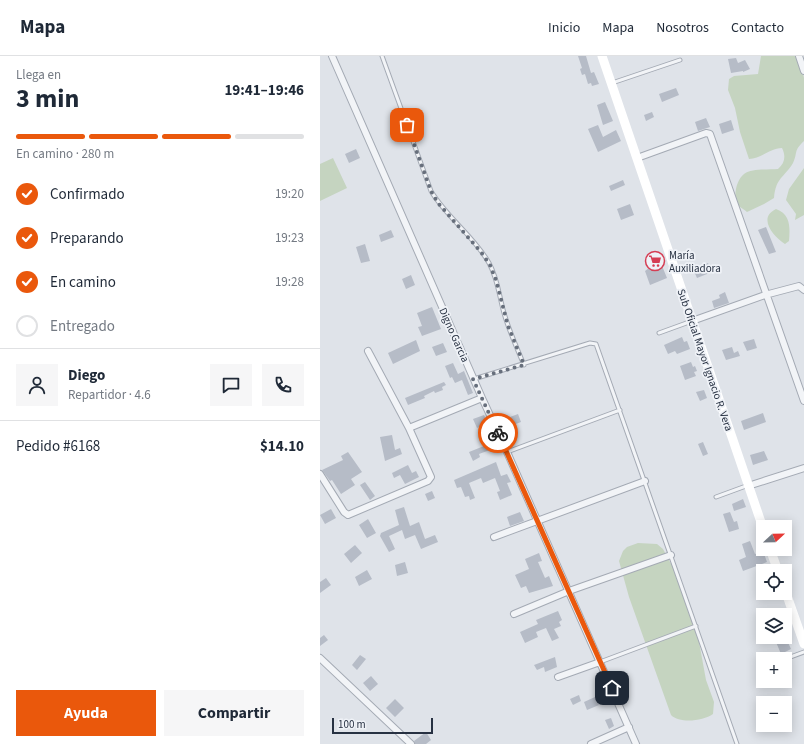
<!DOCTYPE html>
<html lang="es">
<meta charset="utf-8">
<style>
:root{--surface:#fff;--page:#f6f6f7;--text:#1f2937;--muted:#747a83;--line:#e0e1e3;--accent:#ea580c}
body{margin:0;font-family:"Source Sans 3",sans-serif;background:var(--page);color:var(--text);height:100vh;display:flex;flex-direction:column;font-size:15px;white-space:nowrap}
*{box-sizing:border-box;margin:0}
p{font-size:13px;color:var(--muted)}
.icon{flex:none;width:22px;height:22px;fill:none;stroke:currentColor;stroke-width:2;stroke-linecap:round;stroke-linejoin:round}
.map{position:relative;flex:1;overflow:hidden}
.sheet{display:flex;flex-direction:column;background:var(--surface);width:320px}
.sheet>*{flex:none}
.needle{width:26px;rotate:68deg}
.fabs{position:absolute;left:436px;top:464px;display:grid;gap:8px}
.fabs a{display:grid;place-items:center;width:36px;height:36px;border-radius:0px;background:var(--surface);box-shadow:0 2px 10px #0003;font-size:20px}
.scale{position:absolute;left:12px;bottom:10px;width:101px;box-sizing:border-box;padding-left:4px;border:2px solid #273142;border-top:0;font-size:11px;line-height:14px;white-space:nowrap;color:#273142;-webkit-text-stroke:3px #eff2f7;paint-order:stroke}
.pin{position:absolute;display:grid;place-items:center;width:34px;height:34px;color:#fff;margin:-17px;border-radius:8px;box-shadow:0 2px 6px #0006}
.courier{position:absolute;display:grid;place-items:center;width:40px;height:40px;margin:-20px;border:3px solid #ea580c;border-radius:50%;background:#fff;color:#222;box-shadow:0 1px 5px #0007}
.head em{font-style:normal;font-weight:700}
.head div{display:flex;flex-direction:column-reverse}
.head{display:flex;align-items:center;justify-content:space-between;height:68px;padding:0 16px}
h1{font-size:26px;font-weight:700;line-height:30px}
.bar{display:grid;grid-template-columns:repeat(4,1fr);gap:6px 4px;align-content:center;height:48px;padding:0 16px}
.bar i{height:5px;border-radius:3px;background:var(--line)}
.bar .current{background:var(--accent)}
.bar p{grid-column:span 4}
.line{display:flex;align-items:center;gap:10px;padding:0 16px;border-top:1px solid var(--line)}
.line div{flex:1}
.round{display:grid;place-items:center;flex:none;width:42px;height:42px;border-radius:0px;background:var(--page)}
ol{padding:0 16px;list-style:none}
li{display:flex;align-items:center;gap:12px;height:44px}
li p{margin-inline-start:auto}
li .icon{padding:4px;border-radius:50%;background:var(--accent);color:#fff;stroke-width:4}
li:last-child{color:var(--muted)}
li i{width:22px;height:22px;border:2px solid var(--line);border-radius:50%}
.cta{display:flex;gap:8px;margin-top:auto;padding:8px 16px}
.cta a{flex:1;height:46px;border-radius:0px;background:var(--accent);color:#fff;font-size:16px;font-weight:700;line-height:46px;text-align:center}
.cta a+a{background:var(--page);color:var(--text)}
header{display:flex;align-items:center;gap:24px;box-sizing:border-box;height:56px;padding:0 20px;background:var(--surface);border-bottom:1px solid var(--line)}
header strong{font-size:19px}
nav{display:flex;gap:22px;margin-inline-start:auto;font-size:14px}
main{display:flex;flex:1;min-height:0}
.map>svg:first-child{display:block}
</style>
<header>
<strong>Mapa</strong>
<nav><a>Inicio</a><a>Mapa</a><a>Nosotros</a><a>Contacto</a></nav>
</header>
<main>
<section class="sheet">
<div class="head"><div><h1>3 min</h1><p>Llega en</p></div><em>19:41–19:46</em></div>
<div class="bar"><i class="current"></i><i class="current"></i><i class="current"></i><i></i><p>En camino · 280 m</p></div>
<ol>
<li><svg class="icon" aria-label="check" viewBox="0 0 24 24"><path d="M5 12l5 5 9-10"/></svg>Confirmado<p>19:20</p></li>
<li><svg class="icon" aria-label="check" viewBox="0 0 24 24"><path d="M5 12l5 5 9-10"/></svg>Preparando<p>19:23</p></li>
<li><svg class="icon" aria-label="check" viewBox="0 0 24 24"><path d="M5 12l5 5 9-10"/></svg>En camino<p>19:28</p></li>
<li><i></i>Entregado</li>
</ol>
<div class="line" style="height:72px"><a class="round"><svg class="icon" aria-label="person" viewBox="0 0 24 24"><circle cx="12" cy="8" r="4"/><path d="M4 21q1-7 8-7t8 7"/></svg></a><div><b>Diego</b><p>Repartidor · 4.6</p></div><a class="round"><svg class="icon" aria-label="chat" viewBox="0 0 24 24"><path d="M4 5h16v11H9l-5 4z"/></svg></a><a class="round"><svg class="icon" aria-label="phone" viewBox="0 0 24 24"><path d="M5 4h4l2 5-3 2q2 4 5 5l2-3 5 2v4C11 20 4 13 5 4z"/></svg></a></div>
<div class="line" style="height:52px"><div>Pedido #6168</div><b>$14.10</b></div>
<div class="cta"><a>Ayuda</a><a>Compartir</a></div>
</section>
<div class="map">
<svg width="484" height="688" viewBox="0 0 484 688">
<rect width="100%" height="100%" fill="#dfe3e9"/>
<path fill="#c5d4c0" d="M441,0H479L484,22V85C473,95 478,97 473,107C464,122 456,121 454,142L444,148L427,156C425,154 421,152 419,150C412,143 416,124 424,118C432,112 449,114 458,113C465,107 466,100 462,92C450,92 441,103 429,103L420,76L415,52L408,34L409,23L414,20L438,18Z
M13,102L27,132L0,145V108Z
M484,112V159L475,164L476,158L466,144L469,133Z
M456,153C471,158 470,172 469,185L465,188C454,181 437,162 456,153Z
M318,487L337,488L343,493L357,519L375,564L386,624L394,646L393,658C383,665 360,668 351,659L309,541L299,505L303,495L307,491Z"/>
<path fill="#b6bcc7" d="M258,0H266L271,17L274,16L279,28L272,30L271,27L268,28L265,18L262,19L260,13L262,12Z
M416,2L418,7L425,4L430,13L423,16V15L411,17L408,3Z
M356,32L359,39L342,46L339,38Z
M285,46L293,65L283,69L277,49Z
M332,56L334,61L326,65L324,59Z
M386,62L390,71L378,75L375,66Z
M411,64L414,74L402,78L399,68Z
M278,69L283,81L296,74L301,85L278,96L268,73Z
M36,93L40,102L29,107L25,98Z
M303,124L305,129L291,135L289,130Z
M310,148L314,159L301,164L297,153Z
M446,171L456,196L449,198L438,174Z
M71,174L74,181L61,186L59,179Z
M45,188L50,205L41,207L36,191Z
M340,205L347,222L330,229L325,215L329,212L328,210Z
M388,207L392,216L377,222L373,213Z
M91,219L95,229L86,233L82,223Z
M405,236L409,247L394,252L392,245L400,242L399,239Z
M112,251L121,273L102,280L98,271L102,270L97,257Z
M362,281L364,286L367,285L370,293L357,298L355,295L348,298L344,289Z
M434,283L437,292L427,295L423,286Z
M96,284L100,295L73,308L68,297Z
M123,287L127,296L116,300L112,291Z
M412,291L414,297L418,295L420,300L406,304L402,294Z
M371,306L373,311L375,310L377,315L374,316L376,320L365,324L360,310Z
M133,307L138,318L144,315L153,337L148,339L142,324L135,327L132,321L130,322L125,310Z
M124,326L126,329L122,331L123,334L115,337L114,335L104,340L105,342L88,349L85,342Z
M384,334L387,342L380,345L376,336Z
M443,357L446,366L424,374L421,365Z
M198,358L201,366L193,369L190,361Z
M164,359L168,367L157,372L153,363Z
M72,379L75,394L80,392L82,398L65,405L60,381Z
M174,382L178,391L159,398L160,401L153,405L149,396L164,390L163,387Z
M383,386L388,398L383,400L378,388Z
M444,395L448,404L433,409L430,399Z
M28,396L42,416L31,423L35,429L21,438L12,424L10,425L2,414L23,404L21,400Z
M176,406L181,420L187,418L191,426L187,427L192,439L180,444L177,436L180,435L175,422L163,427L161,422L149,427L155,442L150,444L149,440L145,441L141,431L137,432L134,424Z
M88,409L92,417L96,415L99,421L85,428L80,419L74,422L72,417Z
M45,426L55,440L50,444L40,429Z
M112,435L115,442L108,445L105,438Z
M423,443L426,451L414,455L412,448Z
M84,451L90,470L99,466L105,483L115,479L118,486L101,493L95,479L85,483L82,474L69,480L75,493L69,496L60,480L61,477L79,469L75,454Z
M11,453L16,462L5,468L0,459Z
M200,456L204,465L190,470L187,461Z
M410,456L414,466L417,465L419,473L409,476L403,458Z
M48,463L56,477L47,482L39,469Z
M430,485L435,498L443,495L447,506L423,515L419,504L426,501L422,488Z
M35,489L42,497L31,507L24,498Z
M219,497L222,505L218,506L225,522L229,520L233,530L209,537L206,530L201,532L195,519L209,513L205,503Z
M85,506L88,517L77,520L75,509Z
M47,514L52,523L39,530L35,521Z
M6,522L11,529L0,537V526Z
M443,537H460V538L446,544Z
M238,555L242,564L239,566L241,570L234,573L239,582L232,585L226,572L216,576L218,581L205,587L200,576L218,568L216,564Z
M4,579L8,584L0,590V582Z
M466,582L471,593L461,598L456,586Z
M40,599L46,603L37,614L32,609Z
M235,601L237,611L225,616L224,611L217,614L214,609Z
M51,620L58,628L50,635L43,627Z
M259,639L261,645L253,649L250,643Z
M275,641L279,649L267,654L264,646Z
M75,643L84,652L75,661L66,652Z
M291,662L294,670L289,673L285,664Z
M106,676L111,684L106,688H95L94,685Z"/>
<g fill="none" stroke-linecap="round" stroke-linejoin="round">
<g stroke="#a4aab4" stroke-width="5">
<path id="lane" d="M62,0L111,135C127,162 154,180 169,207C178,223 179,240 184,257C189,275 197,292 204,309
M292,27L360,4
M339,277L372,265
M154,323L270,287L276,288L417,688
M187,396L300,354
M396,441L426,430
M465,603L484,596
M280,606L376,570"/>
</g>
<g stroke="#a4aab4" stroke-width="8">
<path id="street" d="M12,0L162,342L187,396L316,688
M479,0L484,15
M317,102L386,77L390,78L484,345
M372,265L445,239L479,230L484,234
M89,372L162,342
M0,418L24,456L28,459L108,425L111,421L89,372L48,295
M428,430L484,412
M174,481L325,425
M194,558L249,535L351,499
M0,602L91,688
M238,621L280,606
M271,688L309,671"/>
</g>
<use href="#lane" stroke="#f2f4f7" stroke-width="3"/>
<use href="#street" stroke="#f2f4f7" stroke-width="6"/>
<path stroke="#fff" stroke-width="9" d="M282,0L443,472
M450,493L458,515
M465,534L484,588"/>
</g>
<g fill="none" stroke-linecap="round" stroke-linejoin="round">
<path stroke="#676f7c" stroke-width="4" stroke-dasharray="0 7.2" d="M87,69L111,135L118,147L161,196L170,209L176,224L188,270L204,309L153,323L178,377"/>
<path stroke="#ea580c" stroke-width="5" d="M178,377L292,632"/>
</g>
<defs>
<g id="supermarket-ring" transform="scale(1)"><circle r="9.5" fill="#eff2f7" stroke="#d53e54" stroke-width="1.5"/><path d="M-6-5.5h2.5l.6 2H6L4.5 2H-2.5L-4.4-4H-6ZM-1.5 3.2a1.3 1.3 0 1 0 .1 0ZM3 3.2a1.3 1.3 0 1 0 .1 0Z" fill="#d53e54"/></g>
</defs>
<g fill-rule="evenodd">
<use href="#supermarket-ring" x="335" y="205"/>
</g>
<g text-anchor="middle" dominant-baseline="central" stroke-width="3.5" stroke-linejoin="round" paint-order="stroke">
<g font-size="11" fill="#273142" stroke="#eff2f7" text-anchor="start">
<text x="349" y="199">María<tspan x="349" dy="13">Auxiliadora</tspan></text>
</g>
<g font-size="11" fill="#273142" stroke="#eff2f7">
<text transform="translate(134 279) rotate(66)">Digno Garcia</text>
<text transform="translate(385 304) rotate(71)">Sub Oficial Mayor Ignacio R. Vera</text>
</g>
</g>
</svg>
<div class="fabs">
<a><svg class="needle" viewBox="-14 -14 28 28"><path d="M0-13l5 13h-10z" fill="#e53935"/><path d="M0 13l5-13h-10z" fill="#747a83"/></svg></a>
<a><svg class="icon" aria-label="locate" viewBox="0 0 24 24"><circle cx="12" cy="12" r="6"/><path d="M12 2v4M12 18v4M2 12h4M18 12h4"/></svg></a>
<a><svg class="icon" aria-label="layers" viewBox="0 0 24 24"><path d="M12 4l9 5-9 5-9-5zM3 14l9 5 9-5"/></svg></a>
<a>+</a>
<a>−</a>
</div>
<div class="scale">100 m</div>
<div class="pin" style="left:87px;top:69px;background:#ea580c"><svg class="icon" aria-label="bag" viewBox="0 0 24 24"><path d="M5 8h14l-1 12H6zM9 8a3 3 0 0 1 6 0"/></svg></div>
<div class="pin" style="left:292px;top:632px;background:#1f2937"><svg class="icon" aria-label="home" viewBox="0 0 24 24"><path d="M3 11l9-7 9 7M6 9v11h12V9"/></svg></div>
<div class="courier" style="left:178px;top:377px"><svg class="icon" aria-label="bike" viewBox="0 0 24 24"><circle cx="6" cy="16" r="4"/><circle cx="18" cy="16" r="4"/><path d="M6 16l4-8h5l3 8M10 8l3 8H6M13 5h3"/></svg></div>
</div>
</main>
